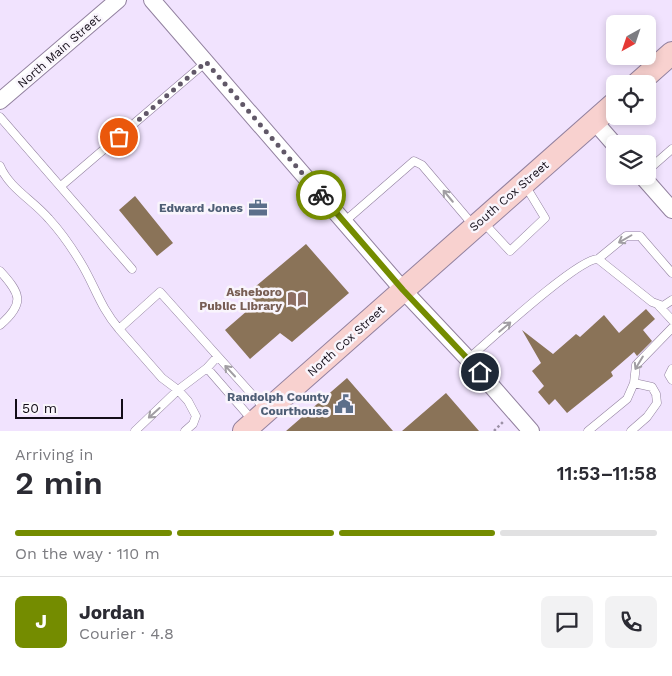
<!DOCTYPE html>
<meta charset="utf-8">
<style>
:root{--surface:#fff;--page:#f2f2f3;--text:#2b2b33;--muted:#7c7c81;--line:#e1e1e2;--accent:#748c00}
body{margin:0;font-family:"Work Sans",sans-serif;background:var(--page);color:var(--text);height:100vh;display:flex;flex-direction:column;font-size:19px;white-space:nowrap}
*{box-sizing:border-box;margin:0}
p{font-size:16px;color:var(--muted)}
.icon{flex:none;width:28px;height:28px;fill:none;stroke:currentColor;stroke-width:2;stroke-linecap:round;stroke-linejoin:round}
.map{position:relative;height:431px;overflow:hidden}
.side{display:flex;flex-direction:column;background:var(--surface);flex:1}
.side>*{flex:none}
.needle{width:32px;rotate:220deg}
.controls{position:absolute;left:606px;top:15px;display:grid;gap:10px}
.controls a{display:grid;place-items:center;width:50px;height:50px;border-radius:8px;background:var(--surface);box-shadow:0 2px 8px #0003;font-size:25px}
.scale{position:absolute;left:15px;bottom:12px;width:108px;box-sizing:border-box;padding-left:5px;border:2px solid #130d18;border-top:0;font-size:14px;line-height:18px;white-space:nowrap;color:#130d18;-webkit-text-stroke:4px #f9f5fc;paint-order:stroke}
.pin{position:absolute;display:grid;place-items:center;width:42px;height:42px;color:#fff;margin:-21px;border:2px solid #fff;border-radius:50%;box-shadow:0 1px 5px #0007}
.courier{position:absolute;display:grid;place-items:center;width:50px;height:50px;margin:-25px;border:4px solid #748c00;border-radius:50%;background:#fff;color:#222;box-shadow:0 1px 6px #0007}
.summary em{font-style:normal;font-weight:600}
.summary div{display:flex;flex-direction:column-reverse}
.summary{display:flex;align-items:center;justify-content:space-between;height:85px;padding:0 15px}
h1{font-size:32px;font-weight:600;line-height:38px}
.bar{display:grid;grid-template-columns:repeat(4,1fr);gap:8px 5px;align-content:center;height:60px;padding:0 15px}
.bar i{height:6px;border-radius:4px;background:var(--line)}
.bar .current{background:var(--accent)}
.bar p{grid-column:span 4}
.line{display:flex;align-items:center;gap:12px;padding:0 15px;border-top:1px solid var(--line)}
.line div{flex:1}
.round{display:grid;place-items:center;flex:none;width:52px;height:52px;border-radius:8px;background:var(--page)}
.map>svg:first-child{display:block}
</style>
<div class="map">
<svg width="672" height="431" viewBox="0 0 672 431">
<rect width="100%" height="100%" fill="#f1e3fe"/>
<path fill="#8a7358" d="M135,196L173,243L157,256L119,210Z
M306,244L349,293L292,342L280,333L250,359L225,330L255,304L249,292Z
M646,309L655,319L643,330L652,341L637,356L634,352L611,372L613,376L567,413L555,399L549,405L538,392L544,386L532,371L541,363L522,330L553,354L576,334L580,337L604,315L619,333Z
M347,378L393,431H286Z
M446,393L479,431H402Z"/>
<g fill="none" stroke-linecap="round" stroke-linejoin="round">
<g stroke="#92819f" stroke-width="9">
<path id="service" d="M0,117L132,269
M0,166C9,188 34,201 49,219C61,232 72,248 81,263C95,286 100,307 119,329
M648,170L672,149
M61,186L206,62
M344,222L414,161L422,165L473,225
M483,222L510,251L545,218L525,185
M598,259L652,302L663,306L672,300
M0,271C20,293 26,303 0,325
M659,306L672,320
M217,357L207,368L178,390L162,378L119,329L160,292L266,410
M468,359C488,342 578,258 598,259L626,236H640L672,273
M207,368L253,421
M672,369L669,375L672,380
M135,431L178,390L188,401L196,416L193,424L185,431
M588,431L627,399L634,383L636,365L672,328
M631,431L647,417L657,403L656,394L652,387L634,383"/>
</g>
<g stroke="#92819f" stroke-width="18">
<path id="minor" d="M152,0L403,290L468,359L531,431
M0,101L118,0
M594,121L615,145
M642,176L672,210"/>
</g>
<g stroke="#92819f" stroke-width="24">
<path id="secondary" d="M637,84L672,53
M244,431L615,103"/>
</g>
<path stroke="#9b90a5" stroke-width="2.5" stroke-dasharray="2.5 2.5" stroke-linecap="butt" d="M494,431L504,421"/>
<use href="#service" stroke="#fff" stroke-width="8"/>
<use href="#minor" stroke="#fff" stroke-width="16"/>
<use href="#secondary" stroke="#f8d1cf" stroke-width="22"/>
</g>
<defs><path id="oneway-shaft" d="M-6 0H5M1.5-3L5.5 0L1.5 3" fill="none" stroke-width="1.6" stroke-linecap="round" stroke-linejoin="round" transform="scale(1.25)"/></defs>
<g stroke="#a19ea3">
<use href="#oneway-shaft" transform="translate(448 196) rotate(-130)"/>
<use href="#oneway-shaft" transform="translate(625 239) rotate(150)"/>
<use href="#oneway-shaft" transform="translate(505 327) rotate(-40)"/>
<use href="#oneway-shaft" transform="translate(639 363) rotate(121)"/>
<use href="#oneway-shaft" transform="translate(230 371) rotate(-133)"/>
<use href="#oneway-shaft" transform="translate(154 413) rotate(138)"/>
</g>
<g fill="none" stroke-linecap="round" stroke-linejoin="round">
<path stroke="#615868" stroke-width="5" stroke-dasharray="0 9" d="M119,137L206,62L321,195"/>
<path stroke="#748c00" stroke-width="6" d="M321,195L403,290L480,372"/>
</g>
<defs>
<g id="office-bare" transform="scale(1.5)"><path d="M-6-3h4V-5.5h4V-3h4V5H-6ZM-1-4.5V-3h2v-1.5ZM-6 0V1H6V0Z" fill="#5c6f8a" stroke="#f9f5fc" stroke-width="2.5" paint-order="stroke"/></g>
<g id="library-bare" transform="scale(1.5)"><path d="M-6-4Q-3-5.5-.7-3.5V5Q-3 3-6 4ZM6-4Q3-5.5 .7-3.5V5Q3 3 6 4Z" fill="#8d6e63" stroke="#f9f5fc" stroke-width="2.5" paint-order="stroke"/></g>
<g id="civic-bare" transform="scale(1.5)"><path d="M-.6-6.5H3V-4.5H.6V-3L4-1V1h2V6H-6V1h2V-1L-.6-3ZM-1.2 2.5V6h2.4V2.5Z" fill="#5c6f8a" stroke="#f9f5fc" stroke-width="2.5" paint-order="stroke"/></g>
</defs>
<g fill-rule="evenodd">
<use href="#office-bare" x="258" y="208"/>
<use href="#library-bare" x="297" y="299"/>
<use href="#civic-bare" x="344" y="404"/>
</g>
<g text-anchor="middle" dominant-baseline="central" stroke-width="5" stroke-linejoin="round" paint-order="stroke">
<g font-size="12" fill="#130d18" stroke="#f9f5fc">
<text transform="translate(59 51) rotate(-41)">North Main Street</text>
<text transform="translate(509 196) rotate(-41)">South Cox Street</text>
<text transform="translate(346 341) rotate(-42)">North Cox Street</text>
</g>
<g font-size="12" font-weight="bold" fill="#4e5e75" stroke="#f9f5fc" text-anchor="end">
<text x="243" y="208">Edward Jones</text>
<text x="329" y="397">Randolph County<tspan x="329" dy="14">Courthouse</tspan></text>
</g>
<g font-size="12" font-weight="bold" fill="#785e54" stroke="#f9f5fc" text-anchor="end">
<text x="282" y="292">Asheboro<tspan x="282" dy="14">Public Library</tspan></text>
</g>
</g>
</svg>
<div class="controls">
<a><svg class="needle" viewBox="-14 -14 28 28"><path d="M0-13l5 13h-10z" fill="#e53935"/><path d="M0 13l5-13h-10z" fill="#7c7c81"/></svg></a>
<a><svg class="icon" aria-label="locate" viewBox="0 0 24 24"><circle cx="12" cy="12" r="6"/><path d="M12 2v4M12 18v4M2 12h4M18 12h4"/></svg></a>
<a><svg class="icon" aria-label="layers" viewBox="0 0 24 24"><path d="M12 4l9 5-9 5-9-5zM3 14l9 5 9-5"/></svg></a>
</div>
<div class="scale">50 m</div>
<div class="pin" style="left:119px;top:137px;background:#ea580c"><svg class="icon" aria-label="bag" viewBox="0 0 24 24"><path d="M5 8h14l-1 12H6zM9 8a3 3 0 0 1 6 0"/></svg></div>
<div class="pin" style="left:480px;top:372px;background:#1f2937"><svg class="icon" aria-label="home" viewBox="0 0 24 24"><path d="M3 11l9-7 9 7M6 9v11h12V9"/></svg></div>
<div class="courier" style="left:321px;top:195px"><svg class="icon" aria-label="bike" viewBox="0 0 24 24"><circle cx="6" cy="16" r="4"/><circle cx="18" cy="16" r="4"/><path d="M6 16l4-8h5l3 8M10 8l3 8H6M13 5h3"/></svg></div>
</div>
<section class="side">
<div class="summary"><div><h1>2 min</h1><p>Arriving in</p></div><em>11:53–11:58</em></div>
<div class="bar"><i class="current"></i><i class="current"></i><i class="current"></i><i></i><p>On the way · 110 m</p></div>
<div class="line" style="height:90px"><b class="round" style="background:var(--accent);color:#fff">J</b><div><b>Jordan</b><p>Courier · 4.8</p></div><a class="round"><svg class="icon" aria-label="chat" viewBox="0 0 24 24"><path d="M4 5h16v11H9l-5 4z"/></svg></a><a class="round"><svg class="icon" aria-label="phone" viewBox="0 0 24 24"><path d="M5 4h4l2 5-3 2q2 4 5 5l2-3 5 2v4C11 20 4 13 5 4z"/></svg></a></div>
</section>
